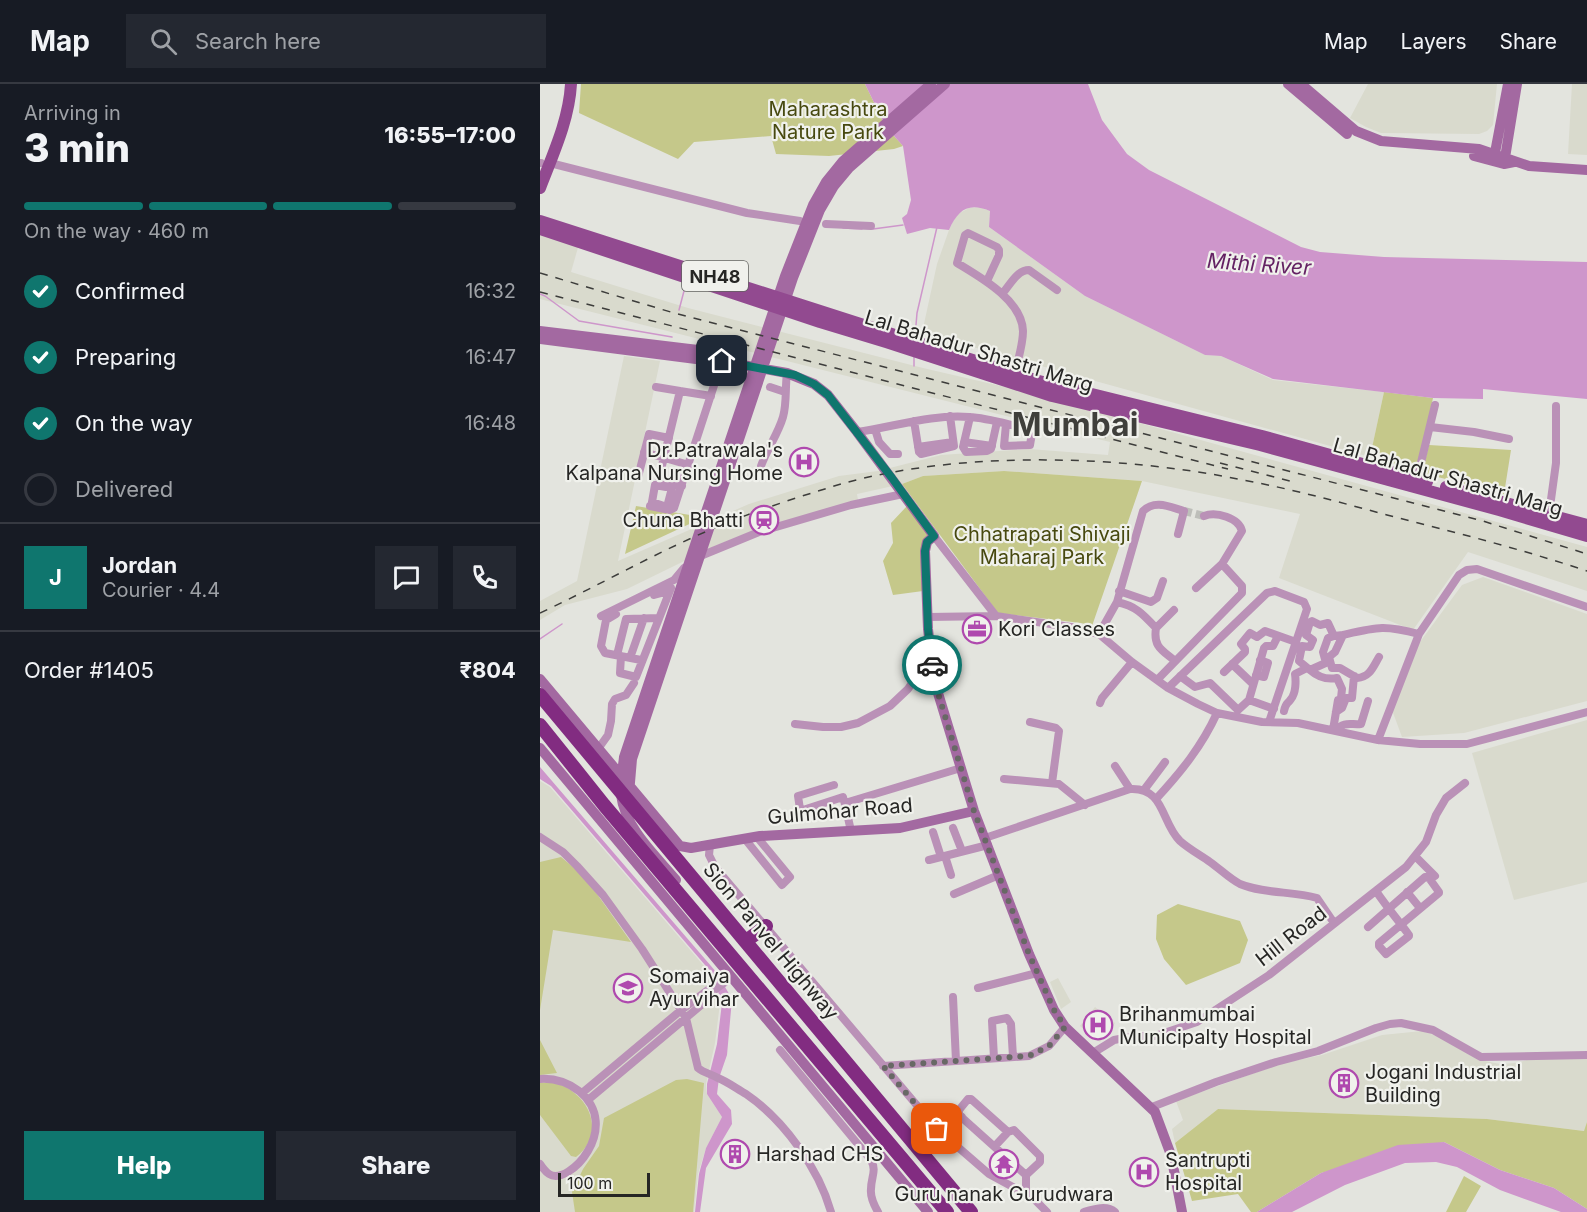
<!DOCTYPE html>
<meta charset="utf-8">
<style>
:root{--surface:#171b24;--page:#242831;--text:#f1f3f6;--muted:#9ea1a6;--line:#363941;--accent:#0f766e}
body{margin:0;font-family:Inter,sans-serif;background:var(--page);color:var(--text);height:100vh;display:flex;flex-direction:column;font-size:22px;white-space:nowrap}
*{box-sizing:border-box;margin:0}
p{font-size:20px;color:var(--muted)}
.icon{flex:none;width:33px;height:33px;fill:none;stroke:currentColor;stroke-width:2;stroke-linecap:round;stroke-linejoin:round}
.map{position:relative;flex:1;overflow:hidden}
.side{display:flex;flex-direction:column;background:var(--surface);width:540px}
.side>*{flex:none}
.scale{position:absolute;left:18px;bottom:15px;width:92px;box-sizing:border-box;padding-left:6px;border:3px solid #262624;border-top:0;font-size:16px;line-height:21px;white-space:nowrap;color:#262624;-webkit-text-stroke:4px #f0f1ec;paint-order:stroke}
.pin{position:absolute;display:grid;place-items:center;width:51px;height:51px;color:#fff;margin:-26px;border-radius:12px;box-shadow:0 3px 9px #0006}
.courier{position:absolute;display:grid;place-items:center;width:60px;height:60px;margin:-30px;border:4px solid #0f766e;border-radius:50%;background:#fff;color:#222;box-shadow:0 2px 8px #0007}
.overview em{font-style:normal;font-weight:800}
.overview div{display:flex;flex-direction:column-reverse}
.overview{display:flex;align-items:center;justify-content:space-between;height:102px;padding:0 24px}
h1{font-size:39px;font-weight:800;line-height:45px}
.bar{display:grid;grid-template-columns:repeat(4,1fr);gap:9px 6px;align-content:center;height:72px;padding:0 24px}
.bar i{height:8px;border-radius:4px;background:var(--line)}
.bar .selected{background:var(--accent)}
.bar p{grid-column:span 4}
.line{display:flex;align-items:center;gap:15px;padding:0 24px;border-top:2px solid var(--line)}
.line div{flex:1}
.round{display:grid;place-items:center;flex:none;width:63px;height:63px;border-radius:0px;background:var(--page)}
ol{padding:0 24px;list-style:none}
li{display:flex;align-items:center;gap:18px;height:66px}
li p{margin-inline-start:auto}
li .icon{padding:6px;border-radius:50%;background:var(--accent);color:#fff;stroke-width:4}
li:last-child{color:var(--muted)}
li i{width:33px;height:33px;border:3px solid var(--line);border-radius:50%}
.button{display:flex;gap:12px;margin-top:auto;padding:12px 24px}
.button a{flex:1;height:69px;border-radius:0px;background:var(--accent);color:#fff;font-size:24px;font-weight:800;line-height:69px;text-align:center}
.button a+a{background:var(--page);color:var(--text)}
header{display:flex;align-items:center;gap:36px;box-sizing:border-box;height:84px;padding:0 30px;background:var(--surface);border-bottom:2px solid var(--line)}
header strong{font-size:28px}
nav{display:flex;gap:33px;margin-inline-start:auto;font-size:21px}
.search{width:420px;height:54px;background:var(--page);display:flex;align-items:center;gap:15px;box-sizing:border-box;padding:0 21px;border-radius:0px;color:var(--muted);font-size:22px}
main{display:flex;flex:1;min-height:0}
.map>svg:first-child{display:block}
</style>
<header>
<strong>Map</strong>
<div class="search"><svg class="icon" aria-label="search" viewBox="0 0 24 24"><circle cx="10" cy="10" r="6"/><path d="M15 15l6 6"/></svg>Search here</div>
<nav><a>Map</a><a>Layers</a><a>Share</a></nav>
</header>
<main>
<section class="side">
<div class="overview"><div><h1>3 min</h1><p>Arriving in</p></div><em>16:55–17:00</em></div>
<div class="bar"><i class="selected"></i><i class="selected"></i><i class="selected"></i><i></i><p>On the way · 460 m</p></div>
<ol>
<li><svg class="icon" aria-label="check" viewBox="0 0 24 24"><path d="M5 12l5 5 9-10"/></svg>Confirmed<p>16:32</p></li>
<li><svg class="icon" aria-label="check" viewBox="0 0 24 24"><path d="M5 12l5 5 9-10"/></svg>Preparing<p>16:47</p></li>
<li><svg class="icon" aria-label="check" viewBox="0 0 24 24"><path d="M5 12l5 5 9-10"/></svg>On the way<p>16:48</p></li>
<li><i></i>Delivered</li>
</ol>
<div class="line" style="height:108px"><b class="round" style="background:var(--accent);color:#fff">J</b><div><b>Jordan</b><p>Courier · 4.4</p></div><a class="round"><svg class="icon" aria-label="chat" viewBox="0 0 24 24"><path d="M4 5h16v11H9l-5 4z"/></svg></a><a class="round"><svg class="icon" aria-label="phone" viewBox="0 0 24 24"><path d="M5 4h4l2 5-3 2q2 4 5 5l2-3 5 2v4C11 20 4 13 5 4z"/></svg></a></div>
<div class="line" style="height:78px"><div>Order #1405</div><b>₹804</b></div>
<div class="button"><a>Help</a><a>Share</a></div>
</section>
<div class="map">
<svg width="1047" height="1128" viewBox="0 0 1047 1128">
<rect width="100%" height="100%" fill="#e3e4de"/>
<path fill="#d9dacd" d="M828,0H957L953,41L947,47L939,50L841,49L826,43L810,34Z
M1032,0H1047V71L1028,70Z
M440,123L450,127L449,143L545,212L665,271L681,272L733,296L844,308L830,373L382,249L397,180L409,146L416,131L429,124Z
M0,147L39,160L31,188L148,224L383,284L487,308L1047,463V507L928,468L873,546L739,494L760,430L602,397L464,387L383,392L362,400L317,410L318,416L217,445L175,462L87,505L25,521L0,536V517L37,497L84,272L120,277L78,477L209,420L299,392L338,387L401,371L489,365L568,371L570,358L0,215Z
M943,493L1047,530V617L924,649L862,653L852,626L877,562L922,501Z
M1047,636V798L974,816L932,669Z
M0,697L10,703L170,889L180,919L175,959L166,1000L167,1010L182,1033L166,1064L158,1090L154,1128H0Z
M518,894L531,918L521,925L510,898Z
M555,923L575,939L560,958L540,942Z
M882,947L906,955L940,976L960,980L976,979L998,973L1047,975V1038L1045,1047L947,1035L678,1025L635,1059L632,1045L643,1036L636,1017L740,980L782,971L842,951Z"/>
<path fill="#c5c88a" d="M41,0H325L346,43L363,62L354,65L289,72L236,70L231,52L154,58L138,75L39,29Z
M844,308L893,314L877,386L830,373Z
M889,361L971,366L964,410L882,389Z
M464,387L602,397L552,542L541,539L458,529L362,400L383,392Z
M96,422L150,431L158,436L85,470Z
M367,422L391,451L383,507L353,511L343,477L353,459L351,439Z
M21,773L45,793L91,858L13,846L0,926V778Z
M638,820L700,837L708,856L700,879L646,901L624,875L616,855L617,831Z
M0,956L17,989L0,991Z
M147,995L164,999L153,1128H35L32,1108L43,1085L59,1062L64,1034L136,996Z
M11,998C47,1005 69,1048 36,1073L31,1072L0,1031V999Z
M678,1025L947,1035L1044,1047L1047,1038V1125L1014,1104L960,1086L904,1058L781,1089L717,1128H711L698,1110L652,1117L635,1059Z
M924,1092L941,1102L926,1128H906Z"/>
<path fill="#ce96cb" d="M325,0H548L562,36L587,70L609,86L761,163L780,168L844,173L1047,178V315L943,305V315L893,314L733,295L681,272L665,271L545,212L449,143L450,127C428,118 418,126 409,146L390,144L367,150L362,134L367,130L371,116L363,62L346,43Z
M0,683L177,889L192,915L187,971L179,994L177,1010L191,1026L192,1040L166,1084L160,1128H155L159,1090L166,1064L182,1033L167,1010V1000L177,960L182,919L171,888L11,702L0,695Z
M904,1058L960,1086L1014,1104L1047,1125V1128H1021L960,1106L917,1083L896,1078L865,1079L805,1101L752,1128H717L781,1089L858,1061Z"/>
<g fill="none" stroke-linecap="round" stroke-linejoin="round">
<path stroke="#ce96cb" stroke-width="1.5" d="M303,144L322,145
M333,145L363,141
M0,210L5,212L39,237L132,253
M139,226L144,207
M375,253L377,229L397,143
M374,282V273
M0,555L22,540"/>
<path stroke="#bdbeb9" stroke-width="8" stroke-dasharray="8 4" stroke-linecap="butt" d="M644,427L664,432"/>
<path stroke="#ba91b7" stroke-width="8" d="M0,79H1
M10,79L207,129L260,137
M286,140L331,142
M447,197L459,171V166L457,163L428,149L425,151L417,179C440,193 482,216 483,247C483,261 478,275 475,289
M462,210C470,201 477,186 489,186L517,206
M116,303L140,307
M230,303L245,308
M430,333L423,363L426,368L447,367L451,365L457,338
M374,337L379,368L381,370L414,362L410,332
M890,343L934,348L969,355
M335,345L339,358L350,370H358
M317,348C354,343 391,330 429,333C449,334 469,341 489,345L491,346L492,349L490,361L464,362L466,340
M424,358L452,362
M378,363L413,358
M104,368L149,381
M221,382C227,365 238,350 243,333C247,319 245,303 247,289
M98,393L109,350L129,354
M877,395L895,321
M142,402L122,397L119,394L140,307L171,312
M126,403L115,401L112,418L127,423L132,404
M110,422L130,426L134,424L182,277
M1009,430L1016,379V322
M394,452L456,532L531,543L559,550L592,578L628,604L658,620L677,629L722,638L758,639L838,656L880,660H927L1047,628
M158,473L219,448L311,421L363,410
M656,504L682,480
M579,507L611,518L617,514L623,497
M114,511L129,507
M577,518C596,522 603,530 616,544C613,563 622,566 635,577
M76,530L66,536L61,562L65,569L101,576
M61,532L134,496L144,484
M388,533L456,532
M616,544L634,526
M559,550L577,518L603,427C615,415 630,423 644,427L638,450
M77,571L86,535L119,534
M81,572L80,589L96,593L131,504
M839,573C833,583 830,593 817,594L800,584H792L789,573L795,568L803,551C838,543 844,541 879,550
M90,574L104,534
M790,577L770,586L759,577L762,562L770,563L773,556L766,551L770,538L772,537L780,541L788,539L794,552L803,551
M786,579L783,568L788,554L794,552
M692,580L713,600
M770,586C778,593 787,596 797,594L802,605L801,614
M684,588L705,568V565L701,560L710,549L717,553L725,547L756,558
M716,591L724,593L728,579L720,576
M640,592L655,603L670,599L698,626L709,616L734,625
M618,595L702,509V502L682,480L702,447C699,434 676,427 664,432
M628,604L727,509L735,507L764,518L767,525L729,638
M709,616L724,564L726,562H733L738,552
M560,619L562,614L592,578
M744,627C746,618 747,621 751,615C756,609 756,597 755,590L767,584
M796,628L802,624L806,614H812L814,592
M490,638L516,644L519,647L512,699
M255,640L283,643H301L318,639L350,622L368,605L372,599L393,588
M793,646L798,616L804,615
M796,646C804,637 811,641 821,640L828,617
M838,656L879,550L919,491L927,486L937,485L1047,523
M58,665L68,651L71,637L72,620L75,615L86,611L94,599
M575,682L590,705
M464,695L519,700L545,721
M294,701L258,712L260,725L263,726L303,713
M604,706L625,678
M616,715C641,688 662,662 677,629
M304,716L311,747
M305,719L421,684
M413,744L422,767
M393,748L401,773
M0,753L23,768L37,782L63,811L102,865L146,934L158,984C164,989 171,990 178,994C188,998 197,1005 206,1010C244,1036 279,1085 291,1128
M445,754L590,705C625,703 621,739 640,757C649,765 660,771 670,778C680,785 690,795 700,800C724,810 753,807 777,814L794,839
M205,755L242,801L250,793L217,753
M170,761L169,771L175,783L397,1045L449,1090L493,1114L507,1128
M405,772L411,791
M875,772L895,792
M389,776L448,761
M867,808L880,824
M414,810L459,791
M828,843L885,793L889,794L899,808V809L839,859V862L846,870L869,852V851C858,836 846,822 836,807
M438,904L497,889
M413,913L416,977
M240,966L331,1076C337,1087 331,1093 331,1105C330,1113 334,1121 338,1128
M553,969L574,956L595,952H615L657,938L729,891L866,783L886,758L896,731L906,714L925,699
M454,974L452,937L467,934L471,940L473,973
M343,982L489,972L509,962L525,943
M0,995C15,994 27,998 39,1007C83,1043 29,1103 9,1090C6,1088 2,1083 0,1080
M42,1009L140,927L168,906L173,907
M48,1016L172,912L173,907L192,893
M612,1023L676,998L736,978L778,967L836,944L850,940L861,939L893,946L941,973L1047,971
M403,1051L422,1033
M455,1062L468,1048
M486,1091L419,1031V1026L428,1015H431L468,1048L474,1046L500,1072V1078L486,1091V1110
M544,1128C554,1125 567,1121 575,1128"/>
<path stroke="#a369a1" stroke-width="10" d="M748,0L807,50
M761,0L816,47L841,57L939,65L989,82L1047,86
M934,72L964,80L974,78
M954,74L968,0
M964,80L977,0
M0,247L158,266L169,275L247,289L274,300L288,311L317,348L394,452L387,458L385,467L388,545L394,596L434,727L489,870L514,926L525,943L615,1028L631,1071L642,1128
M0,255L156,275H169
M0,595L140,762L151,764L220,752L360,744L434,727
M0,664L388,1128
M92,721L89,710L92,675L253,194L280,126L294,102L309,84L405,0
M136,796C116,772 85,744 81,711C79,698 83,685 84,673L245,192L273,121L286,98L303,77L391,0"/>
<path stroke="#924a90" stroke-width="12" d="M0,104C13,70 29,36 31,0
M0,137L495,296L722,352L887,398
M0,145L280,238L346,258L512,312L720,361L959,426L1047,452
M906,403L1047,441"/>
<path stroke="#822c81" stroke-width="14" d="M0,611L431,1128
M0,641L64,721L407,1128
M206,857L226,842"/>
<path stroke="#3d3d3b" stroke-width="1.5" stroke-dasharray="8 8" stroke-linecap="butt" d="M0,189L134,229L943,437L1047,470
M0,208L688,385
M680,379L750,397
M0,529C58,502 113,470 172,445C214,427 258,413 301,400C422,366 581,371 703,396C752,405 799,418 847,431C914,448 981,465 1047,487"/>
</g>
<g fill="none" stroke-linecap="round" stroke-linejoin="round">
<path stroke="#686865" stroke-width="6" stroke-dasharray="0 10.8" d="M392,581L394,596L434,727L489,870L514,926L525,943L509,962L489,972L343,982L397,1045"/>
<path stroke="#0f766e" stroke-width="8" d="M182,277L255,291L274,300L288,311L352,394L394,452L387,458L385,467L388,545L392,581"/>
</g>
<defs>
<g id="hospital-ring" transform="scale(1.5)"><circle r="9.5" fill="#f0f1ec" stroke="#af49ae" stroke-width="1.5"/><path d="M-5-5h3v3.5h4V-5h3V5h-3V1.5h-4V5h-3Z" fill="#af49ae"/></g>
<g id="station-ring" transform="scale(1.5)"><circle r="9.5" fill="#f0f1ec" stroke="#af49ae" stroke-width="1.5"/><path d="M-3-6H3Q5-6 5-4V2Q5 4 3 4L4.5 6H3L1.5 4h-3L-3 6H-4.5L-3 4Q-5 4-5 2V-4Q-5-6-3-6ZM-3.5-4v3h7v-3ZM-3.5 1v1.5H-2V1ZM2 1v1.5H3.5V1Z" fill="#af49ae"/></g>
<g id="office-ring" transform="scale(1.5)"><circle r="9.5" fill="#f0f1ec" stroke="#af49ae" stroke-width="1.5"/><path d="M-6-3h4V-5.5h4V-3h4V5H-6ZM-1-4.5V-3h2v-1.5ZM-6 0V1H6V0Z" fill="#af49ae"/></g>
<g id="university-ring" transform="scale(1.5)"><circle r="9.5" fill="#f0f1ec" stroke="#af49ae" stroke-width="1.5"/><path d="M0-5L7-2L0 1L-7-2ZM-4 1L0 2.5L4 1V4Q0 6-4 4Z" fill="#af49ae"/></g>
<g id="building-ring" transform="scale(1.5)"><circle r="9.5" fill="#f0f1ec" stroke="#af49ae" stroke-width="1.5"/><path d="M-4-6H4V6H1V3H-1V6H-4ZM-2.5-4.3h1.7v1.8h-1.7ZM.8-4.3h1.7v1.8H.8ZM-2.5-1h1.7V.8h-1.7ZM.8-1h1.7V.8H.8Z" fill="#af49ae"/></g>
<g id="temple-ring" transform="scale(1.5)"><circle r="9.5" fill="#f0f1ec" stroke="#af49ae" stroke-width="1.5"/><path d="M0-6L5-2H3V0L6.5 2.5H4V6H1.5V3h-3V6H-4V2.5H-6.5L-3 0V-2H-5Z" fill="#af49ae"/></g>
</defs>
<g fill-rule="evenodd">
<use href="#hospital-ring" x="264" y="378"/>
<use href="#station-ring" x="224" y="436"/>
<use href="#office-ring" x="437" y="545"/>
<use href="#university-ring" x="88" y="904"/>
<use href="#hospital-ring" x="558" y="941"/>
<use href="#building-ring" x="804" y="999"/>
<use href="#building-ring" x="195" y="1070"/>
<use href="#temple-ring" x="464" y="1080"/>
<use href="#hospital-ring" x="604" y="1088"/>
</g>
<g text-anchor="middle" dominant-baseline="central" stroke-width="4.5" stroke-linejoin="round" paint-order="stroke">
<rect fill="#f0f1ec" stroke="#636360" stroke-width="1.5" x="142" y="177" width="66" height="30" rx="4.5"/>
<g font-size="18" font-weight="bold" fill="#262624">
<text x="175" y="192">NH48</text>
</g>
<g font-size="20" fill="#47490f" stroke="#f0f1ec">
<text x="288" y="25">Maharashtra<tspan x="288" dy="23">Nature Park</tspan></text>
<text x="502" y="450">Chhatrapati Shivaji<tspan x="502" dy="23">Maharaj Park</tspan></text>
</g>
<g font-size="20" fill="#262624" stroke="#f0f1ec">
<text transform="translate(439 267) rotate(17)">Lal Bahadur Shastri Marg</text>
<text transform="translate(908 393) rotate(16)">Lal Bahadur Shastri Marg</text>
<text transform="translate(300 727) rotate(-5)">Gulmohar Road</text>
<text transform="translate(751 852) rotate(-38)">Hill Road</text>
<text transform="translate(231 857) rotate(50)">Sion Panvel Highway</text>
</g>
<g font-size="20" fill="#262624" stroke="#f0f1ec" text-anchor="start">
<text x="243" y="366" text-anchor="end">Dr.Patrawala's<tspan x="243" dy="23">Kalpana Nursing Home</tspan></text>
<text x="203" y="436" text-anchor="end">Chuna Bhatti</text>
<text x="458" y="545">Kori Classes</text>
<text x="109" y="892">Somaiya<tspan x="109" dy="23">Ayurvihar</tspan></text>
<text x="579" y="930">Brihanmumbai<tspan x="579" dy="23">Municipalty Hospital</tspan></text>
<text x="825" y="988">Jogani Industrial<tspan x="825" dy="23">Building</tspan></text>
<text x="216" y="1070">Harshad CHS</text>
<text x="625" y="1076">Santrupti<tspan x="625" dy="23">Hospital</tspan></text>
<text x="464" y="1110" text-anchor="middle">Guru nanak Gurudwara</text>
</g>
<g font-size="21" font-style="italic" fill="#642263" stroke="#f0f1ec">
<text transform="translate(719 180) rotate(4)">Mithi River</text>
</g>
<g font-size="32" font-weight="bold" fill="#3f3f3b" stroke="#f0f1ec">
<text x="535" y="340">Mumbai</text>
</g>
</g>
</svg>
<div class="scale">100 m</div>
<div class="pin" style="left:397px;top:1045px;background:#ea580c"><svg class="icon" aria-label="bag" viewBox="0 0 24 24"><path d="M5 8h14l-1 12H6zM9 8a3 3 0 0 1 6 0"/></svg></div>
<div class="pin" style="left:182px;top:277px;background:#1f2937"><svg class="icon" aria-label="home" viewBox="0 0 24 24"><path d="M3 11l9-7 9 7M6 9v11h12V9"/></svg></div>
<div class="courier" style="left:392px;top:581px"><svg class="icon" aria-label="car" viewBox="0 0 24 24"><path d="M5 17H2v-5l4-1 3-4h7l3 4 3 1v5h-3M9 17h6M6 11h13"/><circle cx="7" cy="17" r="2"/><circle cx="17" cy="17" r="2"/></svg></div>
</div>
</main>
